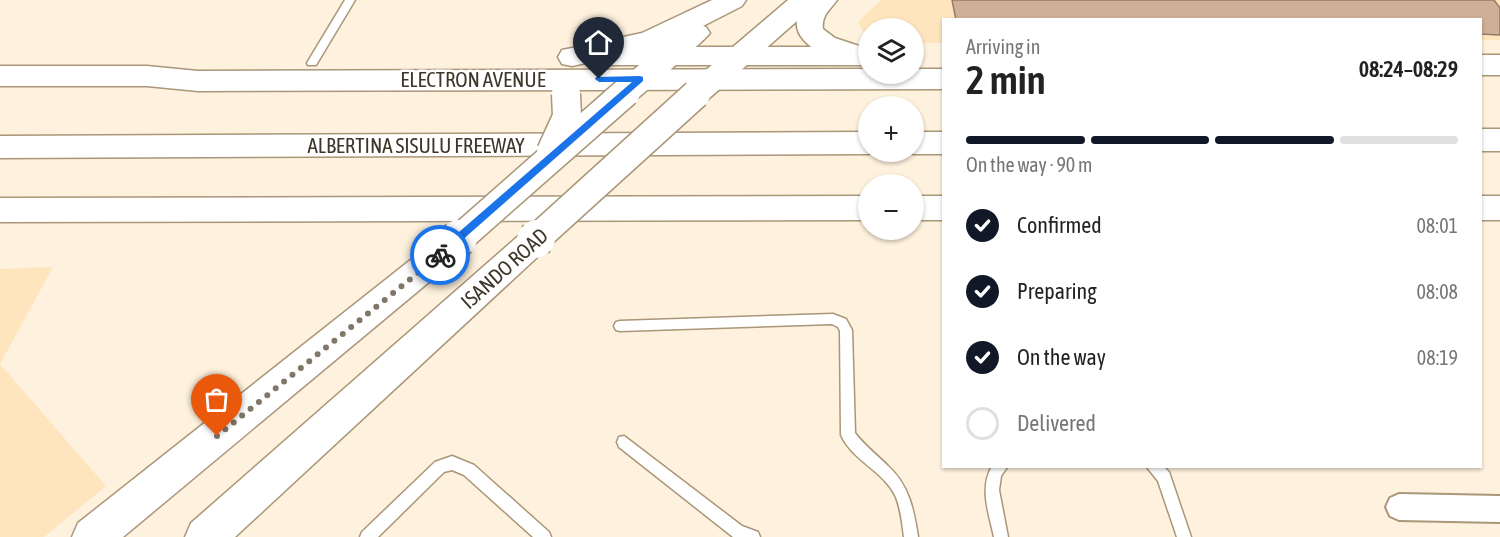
<!DOCTYPE html>
<meta charset="utf-8">
<style>
:root{--surface:#fff;--page:#f6f6f6;--text:#222;--muted:#767676;--line:#e0e0e0;--accent:#111827}
body{margin:0;font-family:"Asap Condensed",sans-serif;background:var(--page);color:var(--text);height:100vh;display:flex;flex-direction:column;font-size:22px;white-space:nowrap}
*{box-sizing:border-box;margin:0}
p{font-size:20px;color:var(--muted)}
.icon{flex:none;width:33px;height:33px;fill:none;stroke:currentColor;stroke-width:2;stroke-linecap:round;stroke-linejoin:round}
.map{position:relative;flex:1;overflow:hidden}
.sheet{position:absolute;left:942px;top:18px;width:540px;height:450px;display:flex;flex-direction:column;background:var(--surface);border-radius:0px;box-shadow:0 2px 4px #0004}
.sheet>*{flex:none}
.fabs{position:absolute;left:858px;top:18px;display:grid;gap:12px}
.fabs a{display:grid;place-items:center;width:66px;height:66px;border-radius:50%;background:var(--surface);box-shadow:0 2px 4px #0004;font-size:30px}
.pin{position:absolute;display:grid;place-items:center;width:51px;height:51px;color:#fff;margin:-62px -26px;border-radius:50% 50% 50% 0;rotate:-45deg;box-shadow:0 0 6px #0007}
.pin .icon{rotate:45deg}
.courier{position:absolute;display:grid;place-items:center;width:60px;height:60px;margin:-30px;border:4px solid #1a73e8;border-radius:50%;background:#fff;color:#222;box-shadow:0 2px 8px #0007}
.overview em{font-style:normal;font-weight:600}
.overview div{display:flex;flex-direction:column-reverse}
.overview{display:flex;align-items:center;justify-content:space-between;height:102px;padding:0 24px}
h1{font-size:39px;font-weight:600;line-height:45px}
.bar{display:grid;grid-template-columns:repeat(4,1fr);gap:9px 6px;align-content:center;height:72px;padding:0 24px}
.bar i{height:8px;border-radius:4px;background:var(--line)}
.bar .current{background:var(--accent)}
.bar p{grid-column:span 4}
ol{padding:0 24px;list-style:none}
li{display:flex;align-items:center;gap:18px;height:66px}
li p{margin-inline-start:auto}
li .icon{padding:6px;border-radius:50%;background:var(--accent);color:#fff;stroke-width:4}
li:last-child{color:var(--muted)}
li i{width:33px;height:33px;border:3px solid var(--line);border-radius:50%}
.map>svg:first-child{display:block}
</style>
<div class="map">
<svg width="1500" height="537" viewBox="0 0 1500 537">
<rect width="100%" height="100%" fill="#fef1dd"/>
<path fill="#ffe5be" d="M881,0H1500V40H1481L1480,20H944L943,43H914V28H868V39L858,22Z
M53,267L0,364L106,486L44,537H0V269Z"/>
<path fill="#cfaf98" stroke="#977a64" stroke-width="1.5" d="M952,0H1494L1500,8V35L1480,34V20H956Z"/>
<g fill="none" stroke-linecap="round" stroke-linejoin="round">
<g stroke="#aa9678" stroke-width="3">
<path id="lane" d="M345,0H355L316,65H308L307,63Z
M833,314L846,319L852,330L855,433C864,445 877,455 888,466C909,485 914,510 918,537H904C902,523 901,508 895,495C883,471 852,460 841,435L840,331L838,327L832,324L620,331L616,330L614,326L616,322L620,321Z
M624,436L742,526L758,532L760,537H733L619,447L617,442L619,437Z
M452,456L474,465L549,532L551,537H533L464,475L452,470L444,472L378,537H360L362,532L435,462Z
M992,466H1008L1001,476L999,490L1008,537H994C989,513 979,489 992,466Z
M1146,466H1163L1169,472L1191,537H1177L1158,481Z"/>
</g>
<g stroke="#aa9678" stroke-width="4">
<path id="street" d="M1399,494L1500,496V522L1399,520L1390,516L1386,507L1390,498Z"/>
</g>
<g stroke="#aa9678" stroke-width="3">
<path id="secondary" d="M595,47H868V65H595L585,63L581,56L585,49Z
M1480,55H1500V75H1480Z
M0,66H147L198,71L868,69V74H914V69H944V89L198,91L147,86H0Z"/>
</g>
<g stroke="#aa9678" stroke-width="3">
<path id="primary" d="M712,0H746L742,6L703,26L706,27L710,33C707,38 640,97 635,100C628,103 623,101 616,99L612,92L616,85L660,47L572,66L562,64L558,57L562,50L572,48L642,33Z
M788,0H837C830,10 821,16 823,29L835,38L868,49V63C847,69 793,48 797,21L706,101L696,104L686,101L682,94L686,87Z
M535,227L546,231L551,240L546,249L235,537H185L191,523L524,231Z
M448,235L459,239L464,248L459,257L123,537H72L78,523L437,239Z"/>
</g>
<g stroke="#aa9678" stroke-width="3">
<path id="highway" d="M1480,129H1500V151H1480Z
M868,132V152H876L868,154L0,158V136Z
M914,132H944V154H914L906,152H914Z
M868,196V220L0,222V198Z
M914,196H944V220H914Z
M1480,196H1500V220H1480Z"/>
</g>
<use href="#lane" fill="#fff" fill-rule="evenodd"/>
<use href="#street" fill="#fff" fill-rule="evenodd"/>
<use href="#secondary" fill="#fff" fill-rule="evenodd"/>
<use href="#primary" fill="#fff" fill-rule="evenodd"/>
<use href="#highway" fill="#fff" fill-rule="evenodd"/>
<g stroke="#aa9678" stroke-width="31" stroke-linecap="butt">
<path id="primary-bridge-far1" d="M551,152L567,117L566,94
M458,240L626,92
M535,240L696,94"/>
</g>
<g stroke="#aa9678" stroke-width="39" stroke-linecap="butt">
<path id="primary-bridge" d="M535,240L537,238
M448,248L459,238"/>
</g>
<use href="#primary-bridge-far1" stroke="#fff" stroke-width="28"/>
<use href="#primary-bridge" stroke="#fff" stroke-width="36"/>
</g>
<path fill="#1a73e8" d="M640,76L643,77V81L443,257H436V252L632,82H599L595,79L596,77Z"/>
<g fill="none" stroke-linecap="round" stroke-linejoin="round">
<path stroke="#817768" stroke-width="6" stroke-dasharray="0 10.8" d="M217,436L440,255"/>
</g>
<g text-anchor="middle" dominant-baseline="central" stroke-width="5" stroke-linejoin="round" paint-order="stroke">
<g font-size="21" fill="#3e3629" stroke="#fff">
<text x="473" y="79">ELECTRON AVENUE</text>
<text x="416" y="145">ALBERTINA SISULU FREEWAY</text>
<text transform="translate(504 268) rotate(-42)">ISANDO ROAD</text>
</g>
</g>
</svg>
<div class="fabs">
<a><svg class="icon" aria-label="layers" viewBox="0 0 24 24"><path d="M12 4l9 5-9 5-9-5zM3 14l9 5 9-5"/></svg></a>
<a>+</a>
<a>−</a>
</div>
<div class="pin" style="left:217px;top:436px;background:#ea580c"><svg class="icon" aria-label="bag" viewBox="0 0 24 24"><path d="M5 8h14l-1 12H6zM9 8a3 3 0 0 1 6 0"/></svg></div>
<div class="pin" style="left:599px;top:79px;background:#1f2937"><svg class="icon" aria-label="home" viewBox="0 0 24 24"><path d="M3 11l9-7 9 7M6 9v11h12V9"/></svg></div>
<div class="courier" style="left:440px;top:255px"><svg class="icon" aria-label="bike" viewBox="0 0 24 24"><circle cx="6" cy="16" r="4"/><circle cx="18" cy="16" r="4"/><path d="M6 16l4-8h5l3 8M10 8l3 8H6M13 5h3"/></svg></div>
<section class="sheet">
<div class="overview"><div><h1>2 min</h1><p>Arriving in</p></div><em>08:24–08:29</em></div>
<div class="bar"><i class="current"></i><i class="current"></i><i class="current"></i><i></i><p>On the way · 90 m</p></div>
<ol>
<li><svg class="icon" aria-label="check" viewBox="0 0 24 24"><path d="M5 12l5 5 9-10"/></svg>Confirmed<p>08:01</p></li>
<li><svg class="icon" aria-label="check" viewBox="0 0 24 24"><path d="M5 12l5 5 9-10"/></svg>Preparing<p>08:08</p></li>
<li><svg class="icon" aria-label="check" viewBox="0 0 24 24"><path d="M5 12l5 5 9-10"/></svg>On the way<p>08:19</p></li>
<li><i></i>Delivered</li>
</ol>
</section>
</div>
